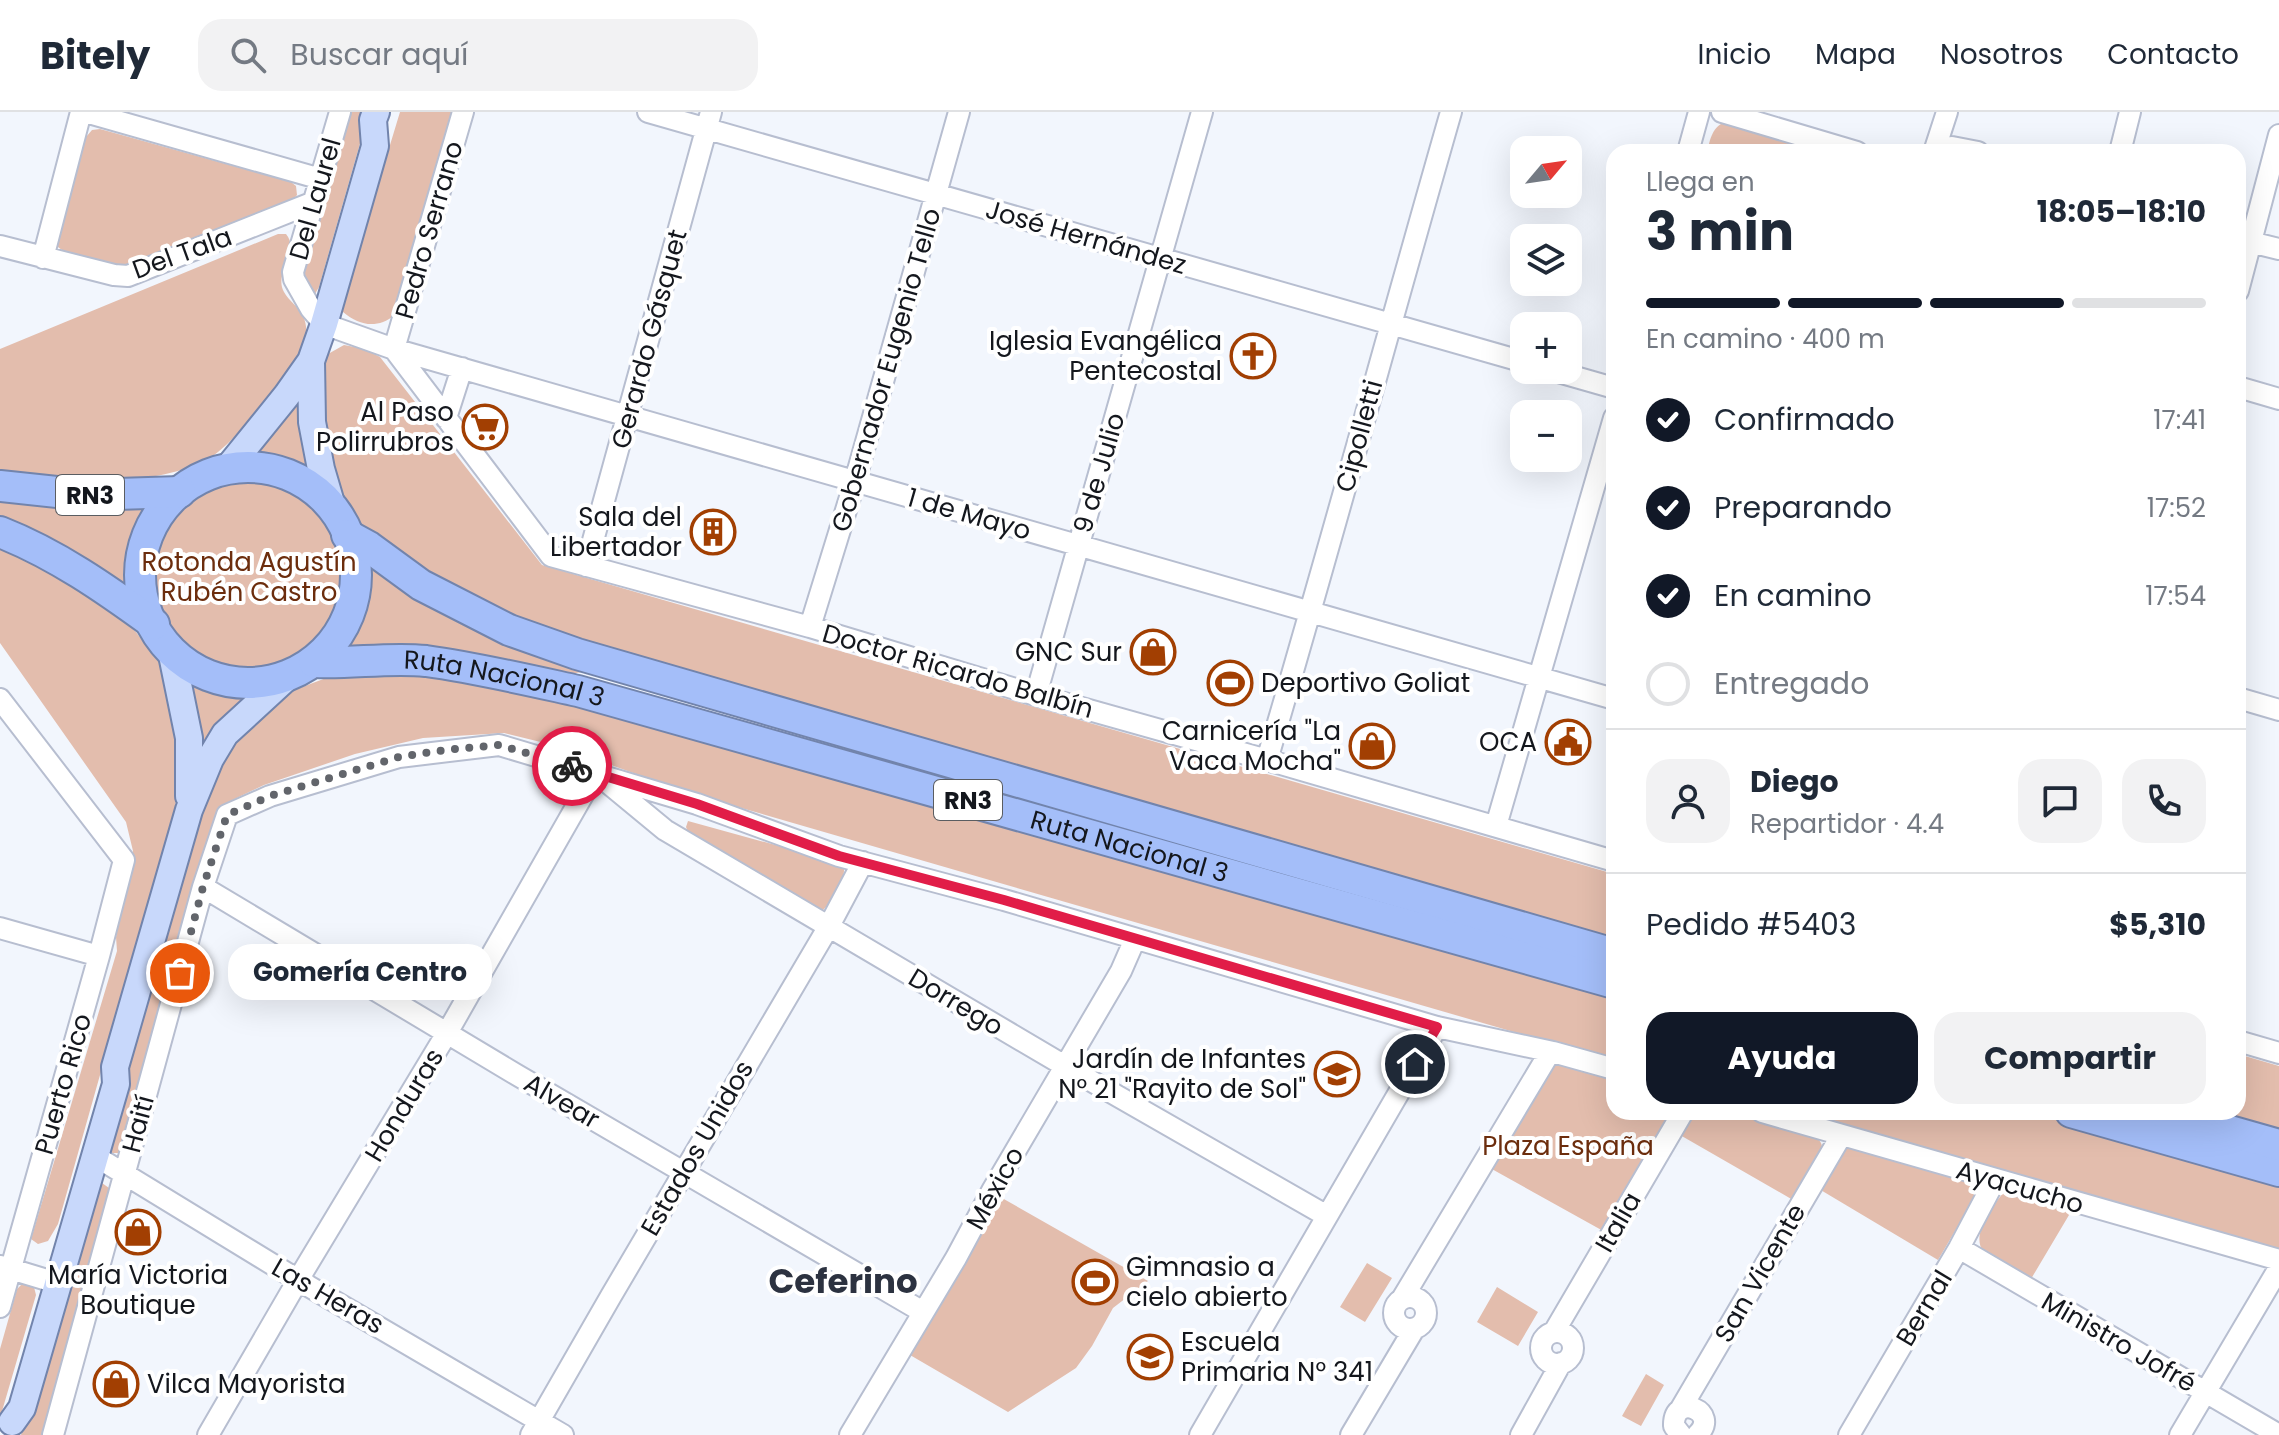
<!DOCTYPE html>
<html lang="es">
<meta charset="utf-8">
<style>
:root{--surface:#fff;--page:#f2f2f3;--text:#1f2937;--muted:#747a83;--line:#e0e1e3;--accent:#111827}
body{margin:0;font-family:Poppins,sans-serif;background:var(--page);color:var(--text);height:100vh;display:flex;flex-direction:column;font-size:30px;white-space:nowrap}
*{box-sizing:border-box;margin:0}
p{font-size:26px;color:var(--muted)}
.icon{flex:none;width:44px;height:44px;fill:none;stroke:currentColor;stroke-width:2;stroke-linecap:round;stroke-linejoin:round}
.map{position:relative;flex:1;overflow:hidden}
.drawer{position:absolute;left:1606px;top:32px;width:640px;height:976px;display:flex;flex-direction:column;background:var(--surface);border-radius:24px;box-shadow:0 8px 32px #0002}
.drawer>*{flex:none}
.needle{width:52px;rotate:61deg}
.fabs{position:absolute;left:1510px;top:24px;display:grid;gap:16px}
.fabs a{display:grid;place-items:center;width:72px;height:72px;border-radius:16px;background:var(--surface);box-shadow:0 8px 32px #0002;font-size:40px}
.pin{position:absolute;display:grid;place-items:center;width:68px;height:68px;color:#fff;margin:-34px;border:4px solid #fff;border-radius:50%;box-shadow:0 2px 8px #0007}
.courier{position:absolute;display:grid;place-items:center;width:80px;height:80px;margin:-40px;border:6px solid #e11d48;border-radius:50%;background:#fff;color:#222;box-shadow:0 2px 10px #0007}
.bubble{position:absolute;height:56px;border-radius:24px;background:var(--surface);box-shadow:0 8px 32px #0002;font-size:26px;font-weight:700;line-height:56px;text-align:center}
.overview em{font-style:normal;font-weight:700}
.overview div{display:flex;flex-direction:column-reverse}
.overview{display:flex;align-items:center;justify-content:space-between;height:136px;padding:0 40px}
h1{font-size:52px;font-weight:700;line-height:60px}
.bar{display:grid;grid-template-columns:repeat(4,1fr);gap:12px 8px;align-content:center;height:96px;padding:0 40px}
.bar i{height:10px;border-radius:6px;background:var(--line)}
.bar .selected{background:var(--accent)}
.bar p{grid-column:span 4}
.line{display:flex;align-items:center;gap:20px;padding:0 40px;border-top:2px solid var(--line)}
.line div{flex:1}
.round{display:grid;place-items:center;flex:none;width:84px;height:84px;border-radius:24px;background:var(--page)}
ol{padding:0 40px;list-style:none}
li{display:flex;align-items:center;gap:24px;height:88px}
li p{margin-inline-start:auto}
li .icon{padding:8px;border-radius:50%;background:var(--accent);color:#fff;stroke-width:4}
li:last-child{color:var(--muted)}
li i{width:44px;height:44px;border:4px solid var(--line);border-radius:50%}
.primary-button{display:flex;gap:16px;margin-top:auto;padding:16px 40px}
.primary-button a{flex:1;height:92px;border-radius:24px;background:var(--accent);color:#fff;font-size:32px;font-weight:700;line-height:92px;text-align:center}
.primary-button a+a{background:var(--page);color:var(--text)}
header{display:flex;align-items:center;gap:48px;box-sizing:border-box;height:112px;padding:0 40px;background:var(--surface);border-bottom:2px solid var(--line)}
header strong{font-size:38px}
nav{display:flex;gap:44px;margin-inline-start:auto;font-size:28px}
.search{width:560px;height:72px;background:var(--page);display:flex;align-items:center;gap:20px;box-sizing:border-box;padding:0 28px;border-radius:24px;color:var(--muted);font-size:30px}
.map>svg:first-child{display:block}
</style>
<header>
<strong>Bitely</strong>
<div class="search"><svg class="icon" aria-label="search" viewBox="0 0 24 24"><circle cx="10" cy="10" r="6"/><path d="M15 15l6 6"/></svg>Buscar aquí</div>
<nav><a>Inicio</a><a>Mapa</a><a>Nosotros</a><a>Contacto</a></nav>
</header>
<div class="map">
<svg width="2279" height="1323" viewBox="0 0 2279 1323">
<rect width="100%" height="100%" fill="#f2f6fd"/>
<path fill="#e3bdad" d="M350,0H369L319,175L315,182H310L304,165V156Z
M400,0H454L395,203C377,217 360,214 343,200L342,188L382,51L390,33Z
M1731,8L1842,40H1707C1711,24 1713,12 1731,8Z
M100,17L291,70L296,74L297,83L292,89L129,156L66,141L58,135V124L86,25L92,18Z
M278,122H286C301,140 273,161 284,180C289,189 298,194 303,204C315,229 291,255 277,275C264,294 229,334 210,346C183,362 145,366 115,370C106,372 95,375 85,375C58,374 27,366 0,362V237Z
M344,233L365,237L380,245L542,453L1614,762V832L510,508C456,479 378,446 345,392C331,370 325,329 325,303C325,283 322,261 328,242Z
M299,281L312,361L268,343L257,344L253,342Z
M154 465a95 95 0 1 1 190 0a95 95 0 1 1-190 0Z
M0,384L150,394C132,424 122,441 129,476L80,443L25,414L0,405Z
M0,434L86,474L136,520L160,552L177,616L179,666L175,697L58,1112L48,1129L38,1132L31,1127L117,839L116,825L133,739L126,710L0,531Z
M368,446L583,558L582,560L570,562L347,541C350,526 360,513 365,498C370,481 368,463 368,446Z
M434,562L537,583L1614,881V949L686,680L561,635L504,621L423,626L355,642L264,673L222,693L124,1032L119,1041H110L106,1033L206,680L233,629L273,591L297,577L334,563Z
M196,570C214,578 231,583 250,582L200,647L191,572Z
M688,709L837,750L844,756C845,769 833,789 823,798L816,796L688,720L686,715Z
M2238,942L2279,954V1024L2196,1000H2238Z
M1555,952L1614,967V1000H1674L1605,1120L1490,1056L1550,955Z
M1694,1000H1729L1814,1025C1822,1029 1823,1033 1821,1041L1793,1088L1680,1023Z
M1790,1000H2032L2279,1070V1139Z
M1847,1036L1969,1068L1976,1075L1975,1085L1938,1148L1819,1077L1843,1037Z
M102,1071L109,1076L110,1085L42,1323H21L89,1081L94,1073Z
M2012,1080L2072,1098L2031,1167L1983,1139C1971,1123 1992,1095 2003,1081Z
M1002,1086L1148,1169L1113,1196L1092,1234L1076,1256L1008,1300L910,1243Z
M1367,1151L1392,1166L1365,1210L1340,1195Z
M30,1170L34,1175L36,1183L0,1306V1237L17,1177L23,1171Z
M1497,1175L1538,1200L1518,1234L1477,1210Z
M1646,1262L1664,1273L1641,1314L1622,1304Z"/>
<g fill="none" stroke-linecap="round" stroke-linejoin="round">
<g stroke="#b7bed0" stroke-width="24">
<path id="minor" d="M85,0L321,67
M340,0L293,160L294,167L311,197L324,212L394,237L1614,587
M648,0L1524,250
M1722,0L1857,40
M1688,40L1699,0
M1934,40L1947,0
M1942,40L1952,35L1978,40
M2120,40L2130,0
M2238,127L2279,137
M0,134L114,163L128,164L314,90
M43,146L81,0
M2238,179L2279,23
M394,237L551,444L810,515L1032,582L1267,648L1614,749
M394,237L463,0
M1551,258L1614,276
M2238,275L2279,287
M446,306L462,256
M586,454L711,0
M810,515L855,369L959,0
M1036,583L1202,0
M2238,586L2279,598
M0,587L124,748L99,844L0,1195
M1267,648C1331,432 1389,216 1451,0
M602,666L665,718L1065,954L1327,1104
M1496,714L1614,306
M203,775L517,963L923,1200
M0,816L99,844
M2238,929L2279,941
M1762,1000L2279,1148
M95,1044L298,1168L563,1323
M1959,1136L2279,1323
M1,1154L47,1168
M1394 1201a16 16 0 1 1 32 0a16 16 0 1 1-32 0Z
M1402,1187L1550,940
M1554,1220L1683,1000
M1541 1236a16 16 0 1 1 32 0a16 16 0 1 1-32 0Z
M1680,1298L1841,1024
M53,1323L203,775L227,703L270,684L399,645L499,633L697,692L839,744L1004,788L1437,915L1553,940L1614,957
M208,1323L298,1168L447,921L596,660
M531,1323L611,1184L829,814L863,750
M850,1323L956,1146L993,1077L1121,859L1135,827
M1200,1323L1437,915
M1351,1323L1414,1217
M1521,1323L1561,1251
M1681,1323L1674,1314C1673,1279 1722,1300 1697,1323
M1849,1323L1959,1136L1995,1068
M2180,1323L2279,1156"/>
</g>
<g stroke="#7284ac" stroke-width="30">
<path id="major" d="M311,249L312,310L321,357L333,398
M228,356L287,283L311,249L324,212L375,34L373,8L376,0
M171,538L189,626V684
M12,1310L22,1296L116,972L115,955L189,698L210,647L225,622L286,566"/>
</g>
<g stroke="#7284ac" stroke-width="34">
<g id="highway">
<circle cx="248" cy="463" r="108"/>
<path d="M0,374L85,383L180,380"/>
<path d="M0,420C56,442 106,477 154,512"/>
<path d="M347,423L369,435L421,473L509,518L577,542L1614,842"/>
<path id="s1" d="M314,550C351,552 389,545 426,549C477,556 528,568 578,579L1614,871"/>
<path d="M2071,1000L2279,1059"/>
<path d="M2163,1000L2279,1033"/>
</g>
</g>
<use href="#minor" stroke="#fff" stroke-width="20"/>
<use href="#major" stroke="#c8d8fb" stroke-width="26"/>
<use href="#highway" stroke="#a4bef9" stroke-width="30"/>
</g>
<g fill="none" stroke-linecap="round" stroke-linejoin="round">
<path stroke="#62656b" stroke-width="8" stroke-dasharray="0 14.4" d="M180,861L203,775L227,703L270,684L399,645L445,638L499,633L572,654"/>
<path stroke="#e11d48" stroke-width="10" d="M572,654L697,692L839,744L1004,788L1437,915L1415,952"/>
</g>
<defs>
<g id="church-ring" transform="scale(2.3)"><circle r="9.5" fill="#fff" stroke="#a23f02" stroke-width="1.5"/><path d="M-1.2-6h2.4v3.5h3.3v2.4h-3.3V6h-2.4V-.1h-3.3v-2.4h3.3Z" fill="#a23f02"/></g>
<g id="supermarket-ring" transform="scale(2.3)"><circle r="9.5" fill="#fff" stroke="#a23f02" stroke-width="1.5"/><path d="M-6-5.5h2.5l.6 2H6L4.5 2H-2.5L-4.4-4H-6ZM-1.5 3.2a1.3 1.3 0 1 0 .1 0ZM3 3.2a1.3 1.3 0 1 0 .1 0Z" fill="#a23f02"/></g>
<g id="building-ring" transform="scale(2.3)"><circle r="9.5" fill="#fff" stroke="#a23f02" stroke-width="1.5"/><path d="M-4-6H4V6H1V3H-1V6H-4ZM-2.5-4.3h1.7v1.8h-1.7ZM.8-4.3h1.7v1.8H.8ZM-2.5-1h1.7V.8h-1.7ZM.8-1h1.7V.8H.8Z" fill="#a23f02"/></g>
<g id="shop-ring" transform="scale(2.3)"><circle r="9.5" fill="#fff" stroke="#a23f02" stroke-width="1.5"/><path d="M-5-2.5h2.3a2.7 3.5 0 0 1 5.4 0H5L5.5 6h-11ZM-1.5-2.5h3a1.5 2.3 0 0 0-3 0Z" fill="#a23f02"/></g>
<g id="stadium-ring" transform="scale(2.3)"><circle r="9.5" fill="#fff" stroke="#a23f02" stroke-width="1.5"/><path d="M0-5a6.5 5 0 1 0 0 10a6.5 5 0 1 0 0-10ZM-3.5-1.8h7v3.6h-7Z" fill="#a23f02"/></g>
<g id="civic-ring" transform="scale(2.3)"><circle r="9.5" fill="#fff" stroke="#a23f02" stroke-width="1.5"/><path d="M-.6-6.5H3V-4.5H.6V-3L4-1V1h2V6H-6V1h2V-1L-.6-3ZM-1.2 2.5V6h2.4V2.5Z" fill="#a23f02"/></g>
<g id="school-ring" transform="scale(2.3)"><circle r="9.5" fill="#fff" stroke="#a23f02" stroke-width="1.5"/><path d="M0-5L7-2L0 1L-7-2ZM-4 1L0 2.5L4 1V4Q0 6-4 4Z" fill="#a23f02"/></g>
</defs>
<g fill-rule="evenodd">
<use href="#church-ring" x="1253" y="244"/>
<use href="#supermarket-ring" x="485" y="315"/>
<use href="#building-ring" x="713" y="420"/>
<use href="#shop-ring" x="1153" y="540"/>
<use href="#stadium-ring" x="1230" y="571"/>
<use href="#civic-ring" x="1568" y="630"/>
<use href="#shop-ring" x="1372" y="634"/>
<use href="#school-ring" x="1337" y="962"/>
<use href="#shop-ring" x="138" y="1120"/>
<use href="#stadium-ring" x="1095" y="1170"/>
<use href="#school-ring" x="1150" y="1245"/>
<use href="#shop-ring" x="116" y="1272"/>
</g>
<g text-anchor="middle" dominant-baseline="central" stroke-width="8" stroke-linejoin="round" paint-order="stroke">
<g fill="#fff" stroke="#5a5d61" stroke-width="2">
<rect x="56" y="363" width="68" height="40" rx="6"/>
<rect x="934" y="668" width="68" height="40" rx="6"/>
</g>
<g font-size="24" font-weight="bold" fill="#14171d">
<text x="90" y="383">RN3</text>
<text x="968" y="688">RN3</text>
</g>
<g font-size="26" fill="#14171d" stroke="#fff">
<text transform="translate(315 87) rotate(-74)">Del Laurel</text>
<text transform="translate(429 118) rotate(-74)">Pedro Serrano</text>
<text transform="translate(1086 125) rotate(16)">José Hernández</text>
<text transform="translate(182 141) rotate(-20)">Del Tala</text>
<text transform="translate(649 227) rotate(-75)">Gerardo Gásquet</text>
<text transform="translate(886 258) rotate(-74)">Gobernador Eugenio Tello</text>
<text transform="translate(1359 324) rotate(-75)">Cipolletti</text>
<text transform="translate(1099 361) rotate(-74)">9 de Julio</text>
<text transform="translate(969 402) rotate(16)">1 de Mayo</text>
<text transform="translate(958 559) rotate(16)">Doctor Ricardo Balbín</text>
<text stroke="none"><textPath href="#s1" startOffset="192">Ruta Nacional 3</textPath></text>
<text stroke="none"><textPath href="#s1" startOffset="840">Ruta Nacional 3</textPath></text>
<text transform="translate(956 890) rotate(31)">Dorrego</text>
<text transform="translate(63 972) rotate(-74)">Puerto Rico</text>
<text transform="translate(562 989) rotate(30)">Alvear</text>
<text transform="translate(404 993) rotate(-59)">Honduras</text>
<text transform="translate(138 1012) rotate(-75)">Haití</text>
<text transform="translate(697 1036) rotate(-60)">Estados Unidos</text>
<text transform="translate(2020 1075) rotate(16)">Ayacucho</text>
<text transform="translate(995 1076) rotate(-61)">México</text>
<text transform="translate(1618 1110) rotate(-60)">Italia</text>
<text transform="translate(1760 1161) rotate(-60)">San Vicente</text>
<text transform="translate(328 1184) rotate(30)">Las Heras</text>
<text transform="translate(1924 1196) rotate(-59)">Bernal</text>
<text transform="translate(2119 1230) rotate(30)">Ministro Jofré</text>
</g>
<g font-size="26" fill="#14171d" stroke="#fff" text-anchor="end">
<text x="1222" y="229">Iglesia Evangélica<tspan x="1222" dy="30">Pentecostal</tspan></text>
<text x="454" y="300">Al Paso<tspan x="454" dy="30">Polirrubros</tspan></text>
<text x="682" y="405">Sala del<tspan x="682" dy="30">Libertador</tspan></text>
<text x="1122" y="540">GNC Sur</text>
<text x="1261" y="571" text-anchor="start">Deportivo Goliat</text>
<text x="1341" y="619">Carnicería "La<tspan x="1341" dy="30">Vaca Mocha"</tspan></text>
<text x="1537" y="630">OCA</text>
<text x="1306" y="947">Jardín de Infantes<tspan x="1306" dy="30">N° 21 "Rayito de Sol"</tspan></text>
<text x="1126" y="1155" text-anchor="start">Gimnasio a<tspan x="1126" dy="30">cielo abierto</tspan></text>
<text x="138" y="1163" text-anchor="middle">María Victoria<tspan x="138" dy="30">Boutique</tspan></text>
<text x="1181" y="1230" text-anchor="start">Escuela<tspan x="1181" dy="30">Primaria N° 341</tspan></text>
<text x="147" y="1272" text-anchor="start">Vilca Mayorista</text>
</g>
<g font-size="26" fill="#6c2d0d" stroke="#fff">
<text x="249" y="450">Rotonda Agustín<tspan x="249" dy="30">Rubén Castro</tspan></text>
<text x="1568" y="1034">Plaza España</text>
</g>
<g font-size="34" font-weight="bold" fill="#2c3240" stroke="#fff">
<text x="843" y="1169">Ceferino</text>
</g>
</g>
</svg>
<div class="fabs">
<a><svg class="needle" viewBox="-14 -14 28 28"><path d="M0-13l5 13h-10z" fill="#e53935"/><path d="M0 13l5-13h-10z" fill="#747a83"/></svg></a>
<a><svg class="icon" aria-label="layers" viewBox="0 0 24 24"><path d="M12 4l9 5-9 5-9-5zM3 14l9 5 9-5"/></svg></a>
<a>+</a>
<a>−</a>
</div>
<div class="pin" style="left:180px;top:861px;background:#ea580c"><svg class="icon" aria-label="bag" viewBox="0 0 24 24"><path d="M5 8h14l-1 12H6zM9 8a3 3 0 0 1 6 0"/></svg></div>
<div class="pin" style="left:1415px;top:952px;background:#1f2937"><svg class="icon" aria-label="home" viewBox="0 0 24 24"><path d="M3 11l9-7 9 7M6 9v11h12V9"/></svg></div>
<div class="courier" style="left:572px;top:654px"><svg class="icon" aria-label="bike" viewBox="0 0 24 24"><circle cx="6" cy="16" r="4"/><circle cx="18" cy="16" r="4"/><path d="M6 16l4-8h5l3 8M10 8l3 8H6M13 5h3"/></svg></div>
<div class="bubble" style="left:228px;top:832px;width:264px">Gomería Centro</div>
<section class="drawer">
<div class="overview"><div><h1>3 min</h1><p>Llega en</p></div><em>18:05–18:10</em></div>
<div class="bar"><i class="selected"></i><i class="selected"></i><i class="selected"></i><i></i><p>En camino · 400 m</p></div>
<ol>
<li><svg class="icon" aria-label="check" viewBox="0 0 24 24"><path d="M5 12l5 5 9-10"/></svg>Confirmado<p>17:41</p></li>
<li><svg class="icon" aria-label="check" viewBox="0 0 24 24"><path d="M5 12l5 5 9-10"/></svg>Preparando<p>17:52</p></li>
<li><svg class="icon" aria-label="check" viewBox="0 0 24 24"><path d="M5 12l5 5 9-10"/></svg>En camino<p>17:54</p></li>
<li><i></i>Entregado</li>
</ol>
<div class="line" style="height:144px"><a class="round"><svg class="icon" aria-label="person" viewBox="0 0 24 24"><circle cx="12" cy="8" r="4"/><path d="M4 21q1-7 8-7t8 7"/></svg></a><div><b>Diego</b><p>Repartidor · 4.4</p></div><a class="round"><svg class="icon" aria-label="chat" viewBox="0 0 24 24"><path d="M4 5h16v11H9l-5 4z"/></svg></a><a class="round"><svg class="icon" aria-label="phone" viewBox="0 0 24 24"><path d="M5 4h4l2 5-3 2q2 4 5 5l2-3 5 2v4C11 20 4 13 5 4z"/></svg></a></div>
<div class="line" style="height:104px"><div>Pedido #5403</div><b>$5,310</b></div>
<div class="primary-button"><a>Ayuda</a><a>Compartir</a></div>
</section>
</div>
